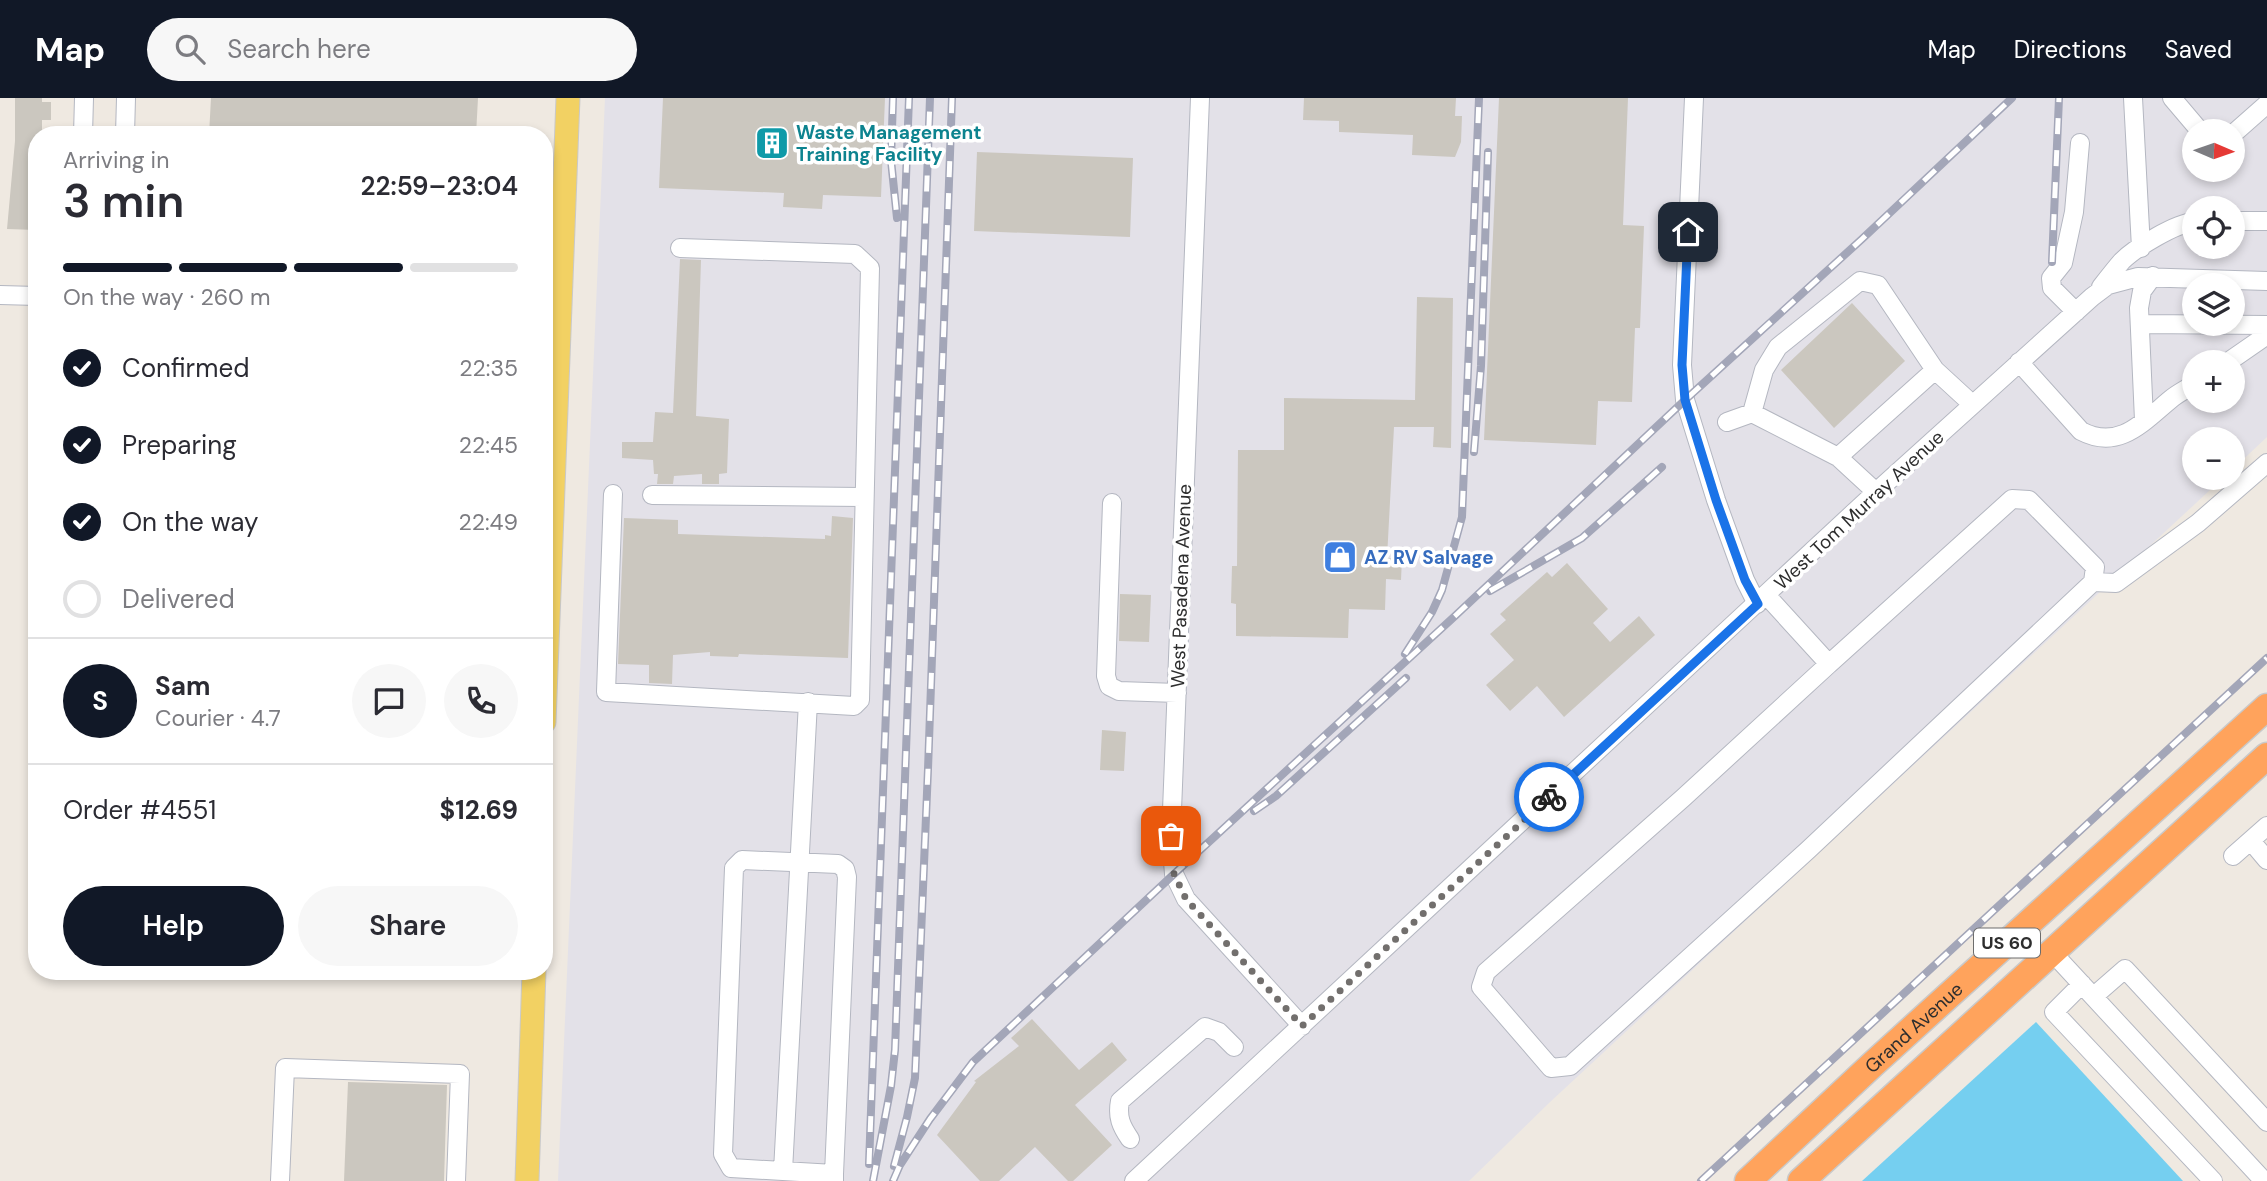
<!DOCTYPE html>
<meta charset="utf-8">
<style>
:root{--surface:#fff;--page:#f7f7f7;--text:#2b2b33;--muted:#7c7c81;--line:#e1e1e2;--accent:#111827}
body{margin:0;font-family:"DM Sans",sans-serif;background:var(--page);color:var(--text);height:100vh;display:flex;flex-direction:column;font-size:26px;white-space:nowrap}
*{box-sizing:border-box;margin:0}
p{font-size:23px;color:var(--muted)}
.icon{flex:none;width:38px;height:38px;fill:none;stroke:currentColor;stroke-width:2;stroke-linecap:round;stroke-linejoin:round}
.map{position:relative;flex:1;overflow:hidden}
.panel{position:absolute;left:28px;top:28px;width:525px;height:854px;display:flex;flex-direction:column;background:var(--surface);border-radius:28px;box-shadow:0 4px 10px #0003}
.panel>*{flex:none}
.needle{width:46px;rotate:92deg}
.tools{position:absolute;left:2182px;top:21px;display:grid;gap:14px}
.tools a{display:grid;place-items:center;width:63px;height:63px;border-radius:50%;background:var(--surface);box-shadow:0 4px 10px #0003;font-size:35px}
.pin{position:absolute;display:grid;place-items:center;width:60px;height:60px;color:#fff;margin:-30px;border-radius:14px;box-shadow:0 4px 10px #0006}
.courier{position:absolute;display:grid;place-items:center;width:70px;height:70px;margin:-35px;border:5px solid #1a73e8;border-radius:50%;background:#fff;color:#222;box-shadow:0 2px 9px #0007}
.headline em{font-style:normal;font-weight:600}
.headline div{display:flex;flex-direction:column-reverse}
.headline{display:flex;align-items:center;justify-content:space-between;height:119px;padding:0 35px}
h1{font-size:46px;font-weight:600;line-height:52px}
.bar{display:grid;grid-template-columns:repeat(4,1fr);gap:10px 7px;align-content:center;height:84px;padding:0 35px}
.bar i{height:9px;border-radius:5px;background:var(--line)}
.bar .current{background:var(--accent)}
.bar p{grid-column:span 4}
.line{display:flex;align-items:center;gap:18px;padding:0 35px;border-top:2px solid var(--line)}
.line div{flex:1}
.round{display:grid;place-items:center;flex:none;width:74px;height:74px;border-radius:37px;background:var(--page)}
ol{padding:0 35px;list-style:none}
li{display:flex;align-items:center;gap:21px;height:77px}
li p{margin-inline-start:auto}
li .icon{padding:7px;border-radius:50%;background:var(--accent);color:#fff;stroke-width:4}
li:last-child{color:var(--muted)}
li i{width:38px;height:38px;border:4px solid var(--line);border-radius:50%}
.action{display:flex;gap:14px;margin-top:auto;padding:14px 35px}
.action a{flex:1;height:80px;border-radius:42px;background:var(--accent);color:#fff;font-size:28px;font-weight:600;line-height:80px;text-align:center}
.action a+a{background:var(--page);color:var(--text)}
header{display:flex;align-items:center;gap:42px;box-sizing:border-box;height:98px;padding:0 35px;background:var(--accent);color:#fff}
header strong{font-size:33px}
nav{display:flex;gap:38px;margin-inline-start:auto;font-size:24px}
.search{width:490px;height:63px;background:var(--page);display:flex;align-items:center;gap:18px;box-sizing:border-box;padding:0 24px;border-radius:38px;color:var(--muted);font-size:26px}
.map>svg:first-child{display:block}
</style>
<header>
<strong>Map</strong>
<div class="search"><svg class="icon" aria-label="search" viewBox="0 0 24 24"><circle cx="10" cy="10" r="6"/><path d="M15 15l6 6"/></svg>Search here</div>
<nav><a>Map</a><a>Directions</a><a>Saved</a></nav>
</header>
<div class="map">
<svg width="2267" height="1083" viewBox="0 0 2267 1083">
<rect width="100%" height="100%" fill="#efe9e1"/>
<path fill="#e3e1e8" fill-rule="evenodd" d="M605,0H2267V339L2233,371V341H2194V380H2223L1549,1005L1469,1083H558ZM2194,33H2233V72H2194ZM2194,110H2233V149H2194ZM2194,187H2233V226H2194ZM2194,264H2233V303H2194Z"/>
<path fill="#75cff0" d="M2036,924L2183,1083H1862Z"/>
<path fill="#cbc7bf" d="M15,0H42V4H51V22H42V37H37L36,132L7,131L15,43Z
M211,0H478L476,37H209Z
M663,0H885L881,99L823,97L822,111L783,109L784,95L659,90Z
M1304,0H1456L1455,18H1462L1461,44L1455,59L1412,57L1413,37L1339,34V23L1303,22Z
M1499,0H1628L1623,127L1644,128L1640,230H1635L1632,304L1598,303L1596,347L1484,342Z
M977,54L1133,60L1130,139L974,133Z
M680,161L701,162L696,318L729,321L727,375L719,376V386H702V376L674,378L673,386H657L658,376H654L653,362L622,360V344H653L655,314L673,315Z
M1417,199L1453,200L1451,350L1433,349L1434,329H1394L1387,460H1402L1401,482L1386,481L1385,512L1349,511L1348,540L1236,538V506L1231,505L1232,468H1237L1238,352H1284V300L1415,302Z
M1852,205L1905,263L1834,330L1781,272Z
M832,418L853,420L848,560L739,556L738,559L710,558V554L673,557L672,586L649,585V567L618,566L624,420L678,422V436L825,441V437L831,438Z
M1567,465L1608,511L1593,525L1610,544L1639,518L1655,537L1564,619L1537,588L1510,613L1486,587L1514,562L1490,536L1506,522L1500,516L1547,474L1552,479Z
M1120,496L1151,497L1149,544L1119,543Z
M1102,632L1126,634L1124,673L1100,672Z
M1032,921L1079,972L1112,944L1127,962L1075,1007L1112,1047L1073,1083H1068L1035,1049L999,1083H980L937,1037L976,984L974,983L1019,948L1011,940Z
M348,984L447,987L444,1083H344Z"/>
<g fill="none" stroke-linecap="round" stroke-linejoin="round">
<g stroke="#b4b7c1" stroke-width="20">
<path id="minor" d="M1200,0L1171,738L1174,776L1186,801L1302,928
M1694,0L1682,267L1685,302L1716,402L1745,482L1757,506
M2133,0L2141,150
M2172,0L2200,33
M2233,36L2267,6
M83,37L84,0
M125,37L126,0
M2233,123H2267
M2101,189C2108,180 2115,171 2122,163C2135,150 2176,125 2194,124
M0,197L37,198
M2076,214L2052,190L2051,180L2063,165L2074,114L2080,45
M2140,226L2267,227
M2019,264L2081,333C2119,353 2143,324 2171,301C2178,295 2187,291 2194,286
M2228,264L2267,237
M1752,315L1764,272L1778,249L1860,183L1878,187L1935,272
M2144,322L2139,210L2142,193L2153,178
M1727,324L1752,315L1838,359L1935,272L1972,306
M1838,359L1876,394
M613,396L606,594L854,608L860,602L870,170L855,156L680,150
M652,397L863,399
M1112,405L1106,578L1109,588L1119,593L1177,595
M2093,484L2116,485L2198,425L2267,365
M1767,498L1829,566L2012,401L2029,402L2095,469L2093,484L1808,752L1570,968L1551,970L1481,889L1486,874L1683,700L1829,566
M808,604L783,1073L834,1076V1083
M2251,743L2267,762
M2233,758L2267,728
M2051,853L2264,1083
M2082,886L2054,914L2213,1083
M2094,898L2125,871L2267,1024
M1130,1041C1121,1028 1117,1019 1120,1003L1205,929L1219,934L1234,949
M783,1073L731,1070L723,1056L734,770L742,762L838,766L845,771L847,779L834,1076
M280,1083L285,970L460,976L456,1083
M1134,1083L1876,394L2092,199L2108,187L2138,179L2267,183"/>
</g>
<g stroke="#c9c9c9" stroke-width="25">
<path id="major" d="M544,624L568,0
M527,1083L534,873"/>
</g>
<g stroke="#c9c9c9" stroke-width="29">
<g id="highway">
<path id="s1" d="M1748,1083L1872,967L2267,609"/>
<path d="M1801,1083L2267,658"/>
</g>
</g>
<use href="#minor" stroke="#fff" stroke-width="18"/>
<use href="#major" stroke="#f2d163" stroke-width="23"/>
<use href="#highway" stroke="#ffa35c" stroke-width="26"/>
<g stroke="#a3a6b8" stroke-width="8">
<path id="rail" d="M893,0L891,62L897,120
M2052,164L2059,0
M1474,354L1481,268L1488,54
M1490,493L1582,440L1662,369
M1405,556L1432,514L1442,492L1462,419L1479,0
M1254,713L1276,698L1406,580
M869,1066L909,0
M894,1068L907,1019L915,980L928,671L952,0
M873,1083L891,988L895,952L930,0
M893,1083L900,1067L930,1021L973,964L1174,776L1455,518L1685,302L1862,141L2012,0
M1701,1083L2267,560"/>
</g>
<use href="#rail" stroke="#fff" stroke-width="5" stroke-dasharray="16" stroke-linecap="butt"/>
</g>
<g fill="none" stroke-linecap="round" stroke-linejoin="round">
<path stroke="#726f6d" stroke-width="7" stroke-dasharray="0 12.6" d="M1171,738L1174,776L1186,801L1302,928L1549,699"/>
<path stroke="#1a73e8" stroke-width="9" d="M1549,699L1758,506L1745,482L1716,402L1685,302L1682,267L1688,134"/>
</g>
<defs>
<g id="building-square" transform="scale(1.75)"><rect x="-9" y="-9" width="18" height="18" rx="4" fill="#0f9aa8" stroke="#fff"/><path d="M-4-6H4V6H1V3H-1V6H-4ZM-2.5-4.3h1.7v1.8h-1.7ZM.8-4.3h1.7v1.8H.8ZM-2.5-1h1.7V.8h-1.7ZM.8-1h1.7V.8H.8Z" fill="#fff"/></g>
<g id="shop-square" transform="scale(1.75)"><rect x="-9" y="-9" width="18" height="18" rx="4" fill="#3f7fe0" stroke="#fff"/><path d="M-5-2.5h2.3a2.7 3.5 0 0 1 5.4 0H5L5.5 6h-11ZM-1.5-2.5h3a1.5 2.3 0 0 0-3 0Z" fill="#fff"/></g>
</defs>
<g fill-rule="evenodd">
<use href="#building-square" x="772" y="45"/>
<use href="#shop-square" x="1340" y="459"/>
</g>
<g text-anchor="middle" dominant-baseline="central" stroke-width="7" stroke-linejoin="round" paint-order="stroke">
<rect fill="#fff" stroke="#6d6d6d" stroke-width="2" x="1974" y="830.5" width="66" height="29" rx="5"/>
<g font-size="18" font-weight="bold" fill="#2e2e2e">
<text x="2007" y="845">US 60</text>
</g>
<g font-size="19" font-weight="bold" fill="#0d838f" stroke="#fff" text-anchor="start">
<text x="796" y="34">Waste Management<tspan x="796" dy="22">Training Facility</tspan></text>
</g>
<g font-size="19" fill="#2e2e2e" stroke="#fff">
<text transform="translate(1859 412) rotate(-43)">West Tom Murray Avenue</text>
<text transform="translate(1181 488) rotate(-88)">West Pasadena Avenue</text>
<text stroke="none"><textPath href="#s1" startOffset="226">Grand Avenue</textPath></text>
</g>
<g font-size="19" font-weight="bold" fill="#366cbe" stroke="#fff" text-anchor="start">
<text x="1364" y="459">AZ RV Salvage</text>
</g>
</g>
</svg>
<div class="tools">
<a><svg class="needle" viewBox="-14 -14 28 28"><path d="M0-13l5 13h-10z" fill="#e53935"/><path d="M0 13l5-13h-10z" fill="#7c7c81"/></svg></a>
<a><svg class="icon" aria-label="locate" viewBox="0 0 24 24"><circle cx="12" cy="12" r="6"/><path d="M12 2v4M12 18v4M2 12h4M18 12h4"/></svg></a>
<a><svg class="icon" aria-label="layers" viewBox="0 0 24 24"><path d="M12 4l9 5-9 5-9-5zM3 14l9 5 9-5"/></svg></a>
<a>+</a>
<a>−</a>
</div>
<div class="pin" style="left:1171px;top:738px;background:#ea580c"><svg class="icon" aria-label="bag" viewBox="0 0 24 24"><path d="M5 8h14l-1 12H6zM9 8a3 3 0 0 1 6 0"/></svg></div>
<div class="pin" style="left:1688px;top:134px;background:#1f2937"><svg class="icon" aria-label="home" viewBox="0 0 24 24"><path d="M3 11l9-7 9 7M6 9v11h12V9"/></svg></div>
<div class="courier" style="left:1549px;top:699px"><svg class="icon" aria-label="bike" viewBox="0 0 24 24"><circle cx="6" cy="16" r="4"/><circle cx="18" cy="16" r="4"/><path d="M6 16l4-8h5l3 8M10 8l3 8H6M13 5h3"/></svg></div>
<section class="panel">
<div class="headline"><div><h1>3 min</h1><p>Arriving in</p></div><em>22:59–23:04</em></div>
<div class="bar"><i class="current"></i><i class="current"></i><i class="current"></i><i></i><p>On the way · 260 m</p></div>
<ol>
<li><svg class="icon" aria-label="check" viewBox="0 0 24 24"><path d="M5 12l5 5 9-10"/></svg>Confirmed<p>22:35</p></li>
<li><svg class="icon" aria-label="check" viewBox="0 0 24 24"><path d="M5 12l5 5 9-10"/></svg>Preparing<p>22:45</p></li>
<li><svg class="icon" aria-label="check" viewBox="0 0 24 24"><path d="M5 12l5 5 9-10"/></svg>On the way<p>22:49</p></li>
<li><i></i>Delivered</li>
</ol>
<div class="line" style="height:126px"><b class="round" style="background:var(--accent);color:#fff">S</b><div><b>Sam</b><p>Courier · 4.7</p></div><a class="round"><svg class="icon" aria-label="chat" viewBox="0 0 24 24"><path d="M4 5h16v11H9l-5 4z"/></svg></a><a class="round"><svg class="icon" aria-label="phone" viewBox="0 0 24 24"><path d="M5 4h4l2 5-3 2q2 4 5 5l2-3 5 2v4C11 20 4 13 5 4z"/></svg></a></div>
<div class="line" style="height:91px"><div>Order #4551</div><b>$12.69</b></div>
<div class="action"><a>Help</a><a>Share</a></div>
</section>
</div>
